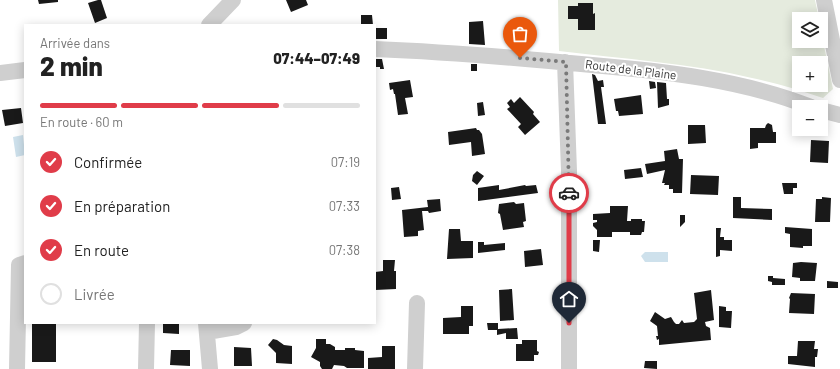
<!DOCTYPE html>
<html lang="fr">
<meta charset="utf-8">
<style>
:root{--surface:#fff;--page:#f6f6f6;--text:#222;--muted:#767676;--line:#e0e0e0;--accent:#e03c49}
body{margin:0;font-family:Barlow,sans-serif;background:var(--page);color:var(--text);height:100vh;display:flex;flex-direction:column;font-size:15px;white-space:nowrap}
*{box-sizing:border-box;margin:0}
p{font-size:13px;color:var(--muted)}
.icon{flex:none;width:22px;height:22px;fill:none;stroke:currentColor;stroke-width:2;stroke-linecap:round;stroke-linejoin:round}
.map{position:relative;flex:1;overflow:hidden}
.panel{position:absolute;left:24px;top:24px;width:352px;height:300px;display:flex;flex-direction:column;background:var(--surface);border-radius:0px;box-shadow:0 2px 10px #0003}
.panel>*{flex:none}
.controls{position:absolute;left:792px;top:12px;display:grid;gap:8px}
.controls a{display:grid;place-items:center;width:36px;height:36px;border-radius:0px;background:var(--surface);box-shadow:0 2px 10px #0003;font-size:20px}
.pin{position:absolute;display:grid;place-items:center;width:34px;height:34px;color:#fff;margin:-41px -17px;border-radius:50% 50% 50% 0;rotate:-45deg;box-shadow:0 0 4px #0007}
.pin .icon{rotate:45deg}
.courier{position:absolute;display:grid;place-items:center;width:40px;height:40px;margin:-20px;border:3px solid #e03c49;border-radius:50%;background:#fff;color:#222;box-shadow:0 1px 5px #0007}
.overview em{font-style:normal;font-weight:800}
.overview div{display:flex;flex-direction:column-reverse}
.overview{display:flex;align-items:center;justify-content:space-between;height:68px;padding:0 16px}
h1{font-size:26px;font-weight:800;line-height:30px}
.bar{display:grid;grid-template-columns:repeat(4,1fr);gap:6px 4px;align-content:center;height:48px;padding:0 16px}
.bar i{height:5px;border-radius:3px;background:var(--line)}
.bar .selected{background:var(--accent)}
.bar p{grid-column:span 4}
ol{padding:0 16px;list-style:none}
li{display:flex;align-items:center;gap:12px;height:44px}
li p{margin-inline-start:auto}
li .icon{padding:4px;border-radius:50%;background:var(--accent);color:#fff;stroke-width:4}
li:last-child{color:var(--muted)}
li i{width:22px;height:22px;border:2px solid var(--line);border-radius:50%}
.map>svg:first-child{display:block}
</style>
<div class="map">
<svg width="840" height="369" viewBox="0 0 840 369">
<rect width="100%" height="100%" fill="#fff"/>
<path fill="#e5ebde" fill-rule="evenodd" d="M558,0H815L819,19H799V41H821V31L833,89L823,98C799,90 776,83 752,78C689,63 623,59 559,51ZM799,63H821V85H799Z"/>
<path fill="#cee1ec" d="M23,135L25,155L16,157L13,137Z
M645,252H668V262H645L641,256Z"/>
<path fill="#191919" d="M38,0H58V2L39,4Z
M98,0H101L107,18L95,23L88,3Z
M286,0H306L308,5L291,12Z
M578,3H593V14L595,13V30H578V19H568V6H578Z
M361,15H372L373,25H361Z
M483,21L485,45L469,44V22Z
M375,28H387V39H375Z
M375,59H382L384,69H380V67H375Z
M471,64H477V71H471Z
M592,74L595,75L598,81L603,80L604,87H601L606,124H598Z
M410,80L413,97L405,98L408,114L398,115L395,94H394L393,89L390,90L389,83Z
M649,81L655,82L656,88L650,89Z
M657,82L666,83L667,99H669V105L658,108Z
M641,95L643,114L619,116L618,111H616L614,99Z
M520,97L534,112L533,114L540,122L525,135L518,127L521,124L507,109L510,107L507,103L511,99L514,103Z
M483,102L485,115L478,116L477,103Z
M21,108L23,123L5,126L2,110Z
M768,123L772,125L773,132H776V143H758V148L750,149V128H765L766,125Z
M688,125H705L706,143L688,144Z
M476,128L477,130H479L482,134L485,154L472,156L471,142L449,145L448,132Z
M811,140L829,141L828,163L810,162Z
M677,149L679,159H683L682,193H673V189H669V185H664L665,183H662L665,170L647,174L645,164L665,161L664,151Z
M641,168L643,177L625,179L624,170Z
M477,171L484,176L477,185L472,181L473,175Z
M691,175L719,176L718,195L690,194Z
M782,183H797V188H793V194H784Z
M499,185V190L525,185L526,186L536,185L538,193L478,201V188Z
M399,187L401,199L392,200L391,188Z
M733,197H741V208L772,209V220L733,218Z
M822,197L831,198L830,222H815L816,199H822Z
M440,199L441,211L429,213L428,211H422L424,230L418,231V236L404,237L402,210L428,207L427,200Z
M514,202L516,204L524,203L526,221L523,222L524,227L503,230L500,214L498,213L499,204Z
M610,206H628L627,221H631V219H642V221H645L644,232H642L641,235H630V232H612V237H597V230L593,226V223L597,222V220H593V214L610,213Z
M680,215H685V222L680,227Z
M785,227L812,229V246H803V248L790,247V234L785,233Z
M716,228H721L720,237H724V240H732V251L720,250V256L716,257Z
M449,229H460L461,241H473V258L447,259Z
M593,240H600L599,252L593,251Z
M478,242H484V245L505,243V250L478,253Z
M541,249L543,265L525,267L524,251Z
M383,260H395L394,271H396V289L375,290V272L383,271Z
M801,262L817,263L815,281H800V278L792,277L793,263Z
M768,276H773V278L785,279V285H772V282L768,281Z
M827,281L838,282V288H827Z
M512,289L514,320L500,321L499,290Z
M711,290L714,320L705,322L706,326L710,328L711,340L659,345V339L657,340L656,336H658L657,326L650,321L655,312L665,319L671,317L674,322L676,324H679L682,320L684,323L694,322L697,319L694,293Z
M791,293L815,294L814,314L789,313L790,299L789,298Z
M461,306H473V326H469V334H443V318L461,317Z
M719,306L726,307V311H732L731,328L719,327Z
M32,323H56V362H32Z
M163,323H179V334L163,333Z
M487,323H498V329L517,328L518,339H506V333L497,335V330H488Z
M273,339L277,340L284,345L292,346V364L276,363V353L268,345Z
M316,339H326V344H330L335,347V350H345V348H355V350L364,351V368H347L344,366L334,365L332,369H322L320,366V362L311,357L316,348Z
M522,340H537V351L539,352L538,355H534V361H516V344H522Z
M798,341H815L814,349H818L817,357H815V367L788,364V356H797Z
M382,346H395V369H368V358L382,357Z
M234,347L251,348L252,366H234Z
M171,350H190V366L170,365Z
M645,361H657V369L644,368Z"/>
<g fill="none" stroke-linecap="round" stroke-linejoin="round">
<path stroke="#cfcfcf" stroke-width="16" d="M824,0L840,80
M209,25L233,0
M375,49C448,52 520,58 592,65C664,71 743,80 811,107
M565,62L569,171V369
M0,73L25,70
M821,110L840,115
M206,323L210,369
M207,332L236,327L244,323
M17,369L19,265L25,263
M146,369L147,323
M415,369L417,303"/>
</g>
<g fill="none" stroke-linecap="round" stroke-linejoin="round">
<path stroke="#7a7a7a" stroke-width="4" stroke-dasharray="0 7.2" d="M520,58L566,62L569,193"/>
<path stroke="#e03c49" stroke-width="5" d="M569,323V193"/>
</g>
<g text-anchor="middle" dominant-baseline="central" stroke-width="4" stroke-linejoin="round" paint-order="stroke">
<g font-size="12" fill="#323232" stroke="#fff">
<text transform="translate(631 69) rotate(7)">Route de la Plaine</text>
</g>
</g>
</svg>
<div class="controls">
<a><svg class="icon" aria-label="layers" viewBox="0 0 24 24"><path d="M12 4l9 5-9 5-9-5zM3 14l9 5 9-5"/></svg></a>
<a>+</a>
<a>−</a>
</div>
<div class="pin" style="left:520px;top:58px;background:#ea580c"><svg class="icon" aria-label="bag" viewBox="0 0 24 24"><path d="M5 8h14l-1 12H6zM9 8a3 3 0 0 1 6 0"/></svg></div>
<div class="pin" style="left:569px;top:323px;background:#1f2937"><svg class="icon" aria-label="home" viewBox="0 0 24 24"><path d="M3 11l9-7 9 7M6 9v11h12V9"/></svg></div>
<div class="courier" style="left:569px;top:193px"><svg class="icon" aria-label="car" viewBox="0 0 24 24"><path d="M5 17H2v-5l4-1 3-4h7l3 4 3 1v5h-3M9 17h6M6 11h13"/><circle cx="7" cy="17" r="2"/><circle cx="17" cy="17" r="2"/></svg></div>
<section class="panel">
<div class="overview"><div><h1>2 min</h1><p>Arrivée dans</p></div><em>07:44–07:49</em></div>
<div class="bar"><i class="selected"></i><i class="selected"></i><i class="selected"></i><i></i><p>En route · 60 m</p></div>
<ol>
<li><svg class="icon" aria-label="check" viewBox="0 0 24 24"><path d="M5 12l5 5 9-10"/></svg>Confirmée<p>07:19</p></li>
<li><svg class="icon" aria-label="check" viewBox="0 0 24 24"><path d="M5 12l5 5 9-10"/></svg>En préparation<p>07:33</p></li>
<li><svg class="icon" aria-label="check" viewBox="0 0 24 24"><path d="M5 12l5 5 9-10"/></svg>En route<p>07:38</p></li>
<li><i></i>Livrée</li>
</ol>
</section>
</div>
